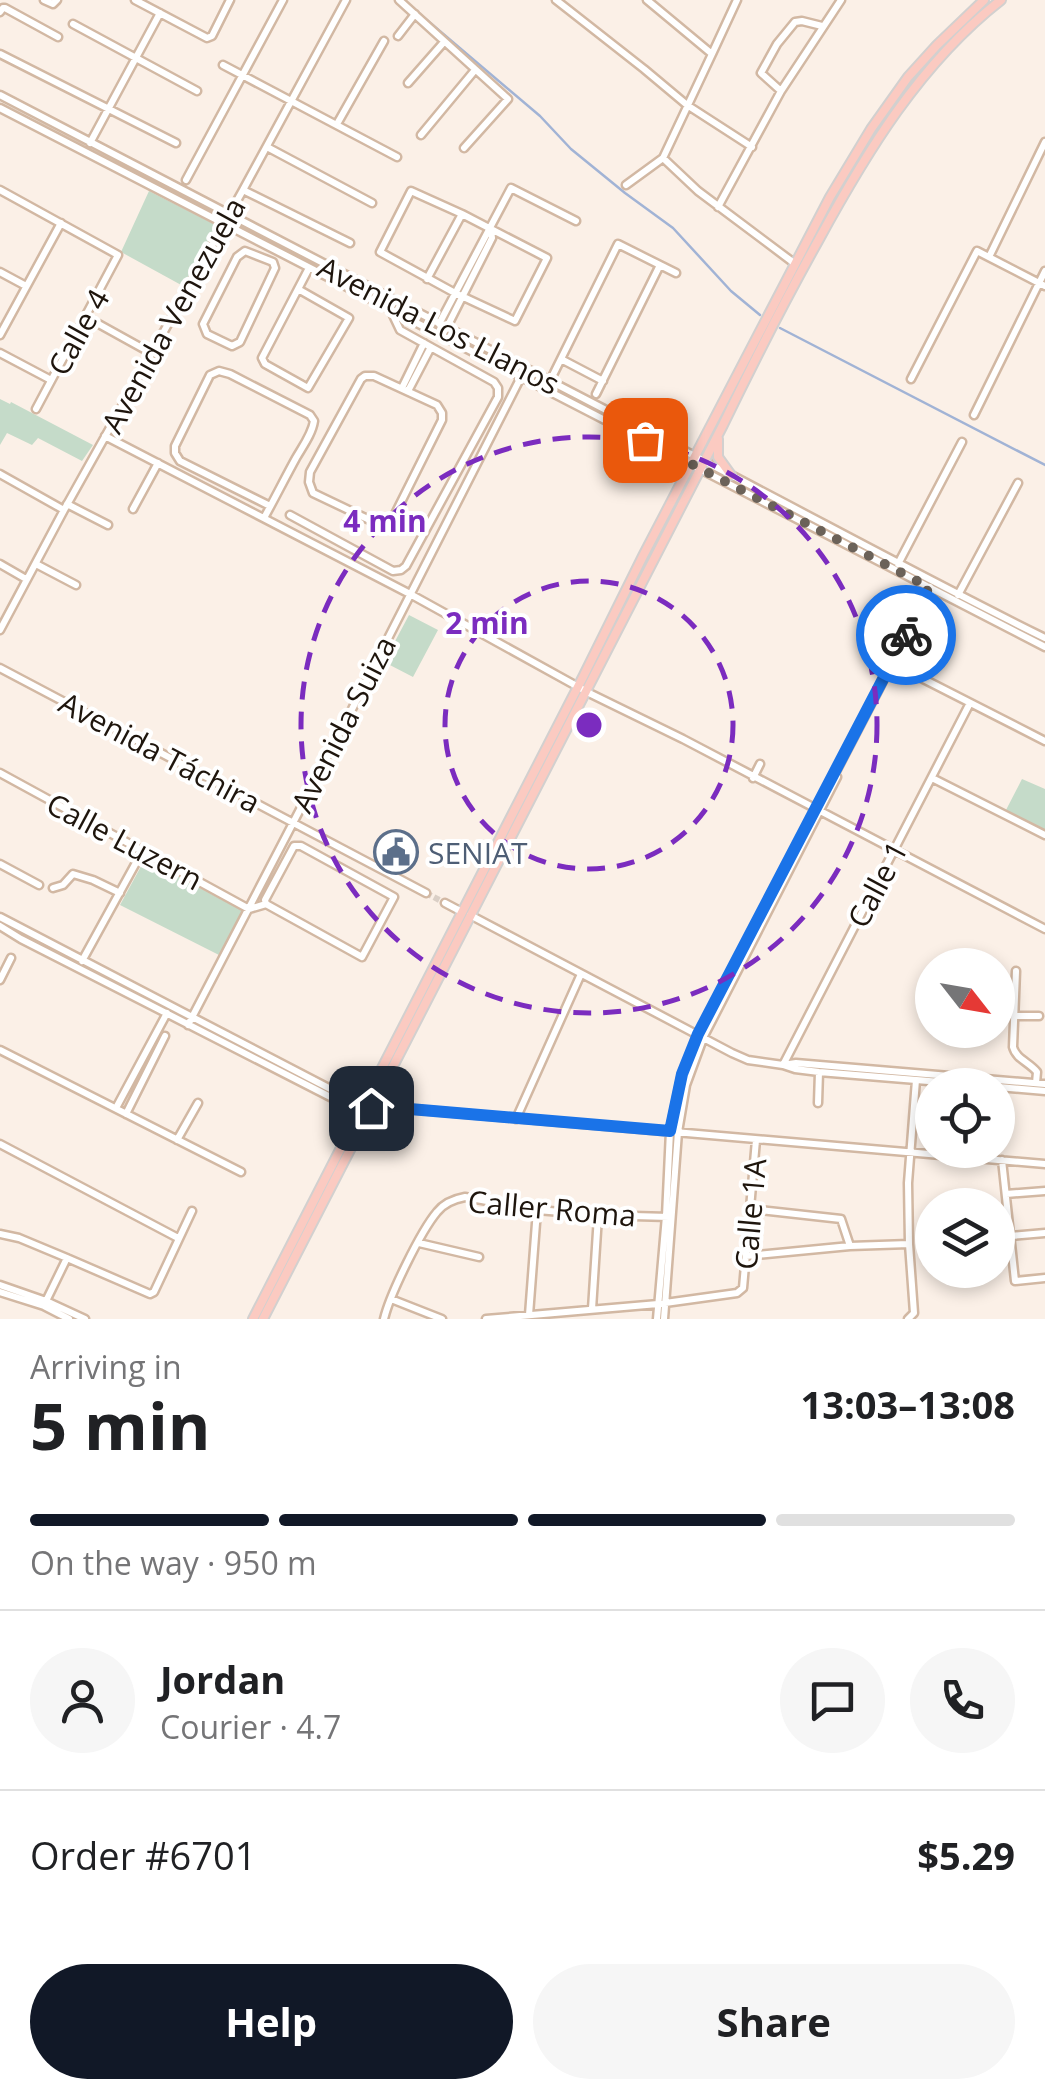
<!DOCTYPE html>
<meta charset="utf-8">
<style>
:root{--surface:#fff;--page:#f6f6f6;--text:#202124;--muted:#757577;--line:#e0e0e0;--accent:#111827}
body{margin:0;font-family:"Open Sans",sans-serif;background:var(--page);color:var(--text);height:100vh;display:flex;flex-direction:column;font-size:38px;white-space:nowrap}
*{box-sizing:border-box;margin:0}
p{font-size:32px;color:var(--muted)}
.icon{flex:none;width:55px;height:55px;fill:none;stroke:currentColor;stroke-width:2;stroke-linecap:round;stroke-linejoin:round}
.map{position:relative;height:1319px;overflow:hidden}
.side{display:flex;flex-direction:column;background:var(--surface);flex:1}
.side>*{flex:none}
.needle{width:65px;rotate:121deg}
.controls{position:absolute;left:915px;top:948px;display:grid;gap:20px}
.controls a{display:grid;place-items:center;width:100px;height:100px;border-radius:50%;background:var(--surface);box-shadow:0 5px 15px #0003;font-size:50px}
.pin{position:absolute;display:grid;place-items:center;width:85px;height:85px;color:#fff;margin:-42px;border-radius:20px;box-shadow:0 5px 15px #0006}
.courier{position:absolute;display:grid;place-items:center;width:100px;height:100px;margin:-50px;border:8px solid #1a73e8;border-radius:50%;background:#fff;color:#222;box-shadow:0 2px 12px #0007}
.head em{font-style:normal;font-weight:700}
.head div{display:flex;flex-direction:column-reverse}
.head{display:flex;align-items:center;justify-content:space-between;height:170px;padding:0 30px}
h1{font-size:65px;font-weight:700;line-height:75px}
.bar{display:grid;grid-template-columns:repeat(4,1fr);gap:15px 10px;align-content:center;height:120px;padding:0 30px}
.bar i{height:12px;border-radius:8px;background:var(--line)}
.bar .active{background:var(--accent)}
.bar p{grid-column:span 4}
.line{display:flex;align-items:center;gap:25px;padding:0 30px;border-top:2px solid var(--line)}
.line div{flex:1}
.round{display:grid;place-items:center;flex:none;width:105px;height:105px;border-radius:52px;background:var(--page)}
.primary-button{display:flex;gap:20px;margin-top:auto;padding:20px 30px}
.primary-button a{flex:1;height:115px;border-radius:60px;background:var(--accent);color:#fff;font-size:40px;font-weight:700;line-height:115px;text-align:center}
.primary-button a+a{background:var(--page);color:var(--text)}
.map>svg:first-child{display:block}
</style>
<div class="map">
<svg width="1045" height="1319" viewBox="0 0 1045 1319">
<rect width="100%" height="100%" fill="#fbf0e7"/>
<path fill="#c5dbc9" d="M149,191L218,226L183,286L121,252Z
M0,399L10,404L11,402L93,445L82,461L38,438L32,445L7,433L0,445Z
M409,615L438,630L413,677L384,662Z
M1022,779L1045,789V830L1006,810Z
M145,859L243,911L219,955L120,905Z"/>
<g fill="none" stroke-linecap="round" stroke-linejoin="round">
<path stroke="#a1b3d5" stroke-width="2.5" d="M408,4L540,116L571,149L625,193L673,228L731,291L760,315
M780,328L1045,465"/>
<path stroke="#dacfc6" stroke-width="6" stroke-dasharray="6 3" stroke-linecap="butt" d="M426,893L445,903"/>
<g stroke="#d2b8a3" stroke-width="11">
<path id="minor" d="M44,0L53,4L57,0
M135,0L207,38L212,36L230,0
M399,0L508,99L464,148
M556,0L644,69L687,105L752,147
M0,12L3,8H5L58,37
M73,24L197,91
M398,36L415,14
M0,54L176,143
M712,54L737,0
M223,65L397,157
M408,83L444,42
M781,91L761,73L777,44L795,22L802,21L822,26
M0,95C235,219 472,340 708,463C820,521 931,582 1045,638
M0,108L1045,647
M337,124L384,41
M421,135L475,70
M90,143L160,13
M267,147L372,203
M663,158L698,191L794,263
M186,180L283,0
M626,185L663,158L712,54L647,0
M0,190L118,255L36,409
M243,190L350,243
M411,191L462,214L547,258L515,321L455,293L380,252Z
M718,207L781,91L841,0
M245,251L273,262L275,268L240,342L232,346L207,334L203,324L237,257Z
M989,257L1045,142
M0,272L26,286
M427,279L462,214
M298,289L349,318L308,388L265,364L262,358L309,268
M86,317L151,353
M439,324L511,188L576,221
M446,329L492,238L491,230
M0,335L61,223
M0,353L51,380
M561,359L603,381
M365,376H374L437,405L442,413V420L393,518L386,523L378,524L313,493L309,482L310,472L361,379Z
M911,379L977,251L1045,286
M550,381L618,244L676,273
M402,388L424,343
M408,391L431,347
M596,394L660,265
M974,415L1045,271
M105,436L410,594L591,694L683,739L1045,929
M0,474L64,510
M67,504L108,525
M133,509L158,463
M290,515L393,571L401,570L406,566L498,397V388L494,382L400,330L391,311
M264,518C275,498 285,478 296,458C303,446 312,434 314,421L310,415L230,374L219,371L210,375L175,446V453L180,461L270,506
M0,564L26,579
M36,564L76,585
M898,564L962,442
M958,595L1018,483
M914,628L933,590
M0,630L64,510L243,190L346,0
M892,663L1045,741
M0,668L426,893
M0,773L249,909L266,904L362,957L394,897L301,846H294L265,900L266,904
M753,778L760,764
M932,778L1045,835
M0,864L39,885
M53,888L63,885L73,874L93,880L120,893
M445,903L462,912
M470,915L732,1053L748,1060L783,1065L970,703
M0,917L367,1108H398L1045,1164
M0,926L21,939L348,1106L364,1112L370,1110
M82,961L143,850
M1016,971L1013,1047C1016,1059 1029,1062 1037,1072L1036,1083
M0,980L11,958
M1015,1016H1039
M188,1025L347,719L522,375
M0,1050L241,1172
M977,1085L819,1072L795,1069L783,1065L796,1063L1045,1084
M998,1087L1045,1091
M818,1103L819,1072
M116,1108L167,1013
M126,1114L165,1036
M516,1119L581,974
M177,1140L198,1103
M0,1144L178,1238
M1002,1160L1015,1281L1045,1278
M1006,1194L1045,1191
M750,1209L841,1219L850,1246
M0,1234L19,1238L67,1258L150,1294L154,1292L192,1211
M1011,1236L1045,1233
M419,1243L479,1257
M746,1256L850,1246L909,1244
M0,1285L46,1301L85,1319
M0,1292L44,1306L69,1319
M391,1299L442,1319
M46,1301L67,1258
M592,1309L598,1216
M529,1315L537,1210
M384,1319C390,1294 421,1231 437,1212C444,1203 454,1199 465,1197L537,1210L598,1215L669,1217
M486,1319L658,1304L737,1293L743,1288L756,1140
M657,1319L666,1216L670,1131L682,1074L699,1034L879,689L930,587
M664,1319L678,1132L686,1085L704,1036L837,777
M908,1319L914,1313L909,1244L908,1183L916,1080"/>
</g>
<g stroke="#d2d0cf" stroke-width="12">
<path id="major" d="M718,439V457L731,475
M341,1095L358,1093L369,1088
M339,1102L347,1120L348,1130
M363,1127L398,1108L388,1099L385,1087
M253,1319L584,675L643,556L830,197L871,129L908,77L937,45L984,0
M263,1319L723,425C753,363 784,302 818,241C866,153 920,63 1001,0"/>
</g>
<use href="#minor" stroke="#fff" stroke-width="6"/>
<use href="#major" stroke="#fbcac1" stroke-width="8"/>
</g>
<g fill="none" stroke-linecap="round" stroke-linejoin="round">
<path stroke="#6b6259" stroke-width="10" stroke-dasharray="0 18" d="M645,440L929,587L906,635"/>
<path stroke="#1a73e8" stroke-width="12" d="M371,1108H398L670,1131L682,1074L698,1034L906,635"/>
</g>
<g fill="none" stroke="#7b2cbf" stroke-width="5" stroke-dasharray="18 12">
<circle cx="589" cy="725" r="144"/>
<circle cx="589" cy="725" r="288"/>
</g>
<defs>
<g id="civic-ring" transform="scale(2.25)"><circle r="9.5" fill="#fff" stroke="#5c6f8a" stroke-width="1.5"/><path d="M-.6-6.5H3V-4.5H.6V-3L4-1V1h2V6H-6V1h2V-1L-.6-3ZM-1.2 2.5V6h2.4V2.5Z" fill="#5c6f8a"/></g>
</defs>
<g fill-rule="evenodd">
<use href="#civic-ring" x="396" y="852"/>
</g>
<g text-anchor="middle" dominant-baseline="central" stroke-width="8" stroke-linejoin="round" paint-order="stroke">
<g font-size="30" fill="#1e150d" stroke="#fff">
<text transform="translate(173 315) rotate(-61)">Avenida Venezuela</text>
<text transform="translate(439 325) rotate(27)">Avenida Los Llanos</text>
<text transform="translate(78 332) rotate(-61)">Calle 4</text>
<text transform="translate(343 724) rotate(-63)">Avenida Suiza</text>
<text transform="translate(160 752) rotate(28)">Avenida Táchira</text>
<text transform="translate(125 841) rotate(28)">Calle Luzern</text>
<text transform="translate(877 884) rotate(-62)">Calle 1</text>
<text transform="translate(552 1208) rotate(5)">Caller Roma</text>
<text transform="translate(750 1214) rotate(-85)">Calle 1A</text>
</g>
<g font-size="30" fill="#4e5e75" stroke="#fff" text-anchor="start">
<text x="428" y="852">SENIAT</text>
</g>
</g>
<circle cx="589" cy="725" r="15" fill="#7b2cbf" stroke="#fff" stroke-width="5"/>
<g font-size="30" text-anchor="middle" font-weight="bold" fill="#7b2cbf" stroke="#fff" stroke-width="8" stroke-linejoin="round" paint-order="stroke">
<text x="385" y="532">4 min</text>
<text x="487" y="634">2 min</text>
</g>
</svg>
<div class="controls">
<a><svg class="needle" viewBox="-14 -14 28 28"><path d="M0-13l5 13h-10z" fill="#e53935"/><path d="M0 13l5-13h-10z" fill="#757577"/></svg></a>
<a><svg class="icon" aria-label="locate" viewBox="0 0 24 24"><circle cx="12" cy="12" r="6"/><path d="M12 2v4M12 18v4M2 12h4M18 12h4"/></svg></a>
<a><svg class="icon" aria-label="layers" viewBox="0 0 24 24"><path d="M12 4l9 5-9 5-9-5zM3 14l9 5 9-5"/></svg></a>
</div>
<div class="pin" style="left:645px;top:440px;background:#ea580c"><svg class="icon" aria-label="bag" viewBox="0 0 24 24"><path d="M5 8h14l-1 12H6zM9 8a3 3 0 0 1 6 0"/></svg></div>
<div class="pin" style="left:371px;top:1108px;background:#1f2937"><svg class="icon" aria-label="home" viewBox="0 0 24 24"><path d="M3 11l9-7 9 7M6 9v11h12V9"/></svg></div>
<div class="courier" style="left:906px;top:635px"><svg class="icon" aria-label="bike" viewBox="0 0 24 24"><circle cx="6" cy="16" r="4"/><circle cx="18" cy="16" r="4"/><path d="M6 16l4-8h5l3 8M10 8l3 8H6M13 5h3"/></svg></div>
</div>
<section class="side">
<div class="head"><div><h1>5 min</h1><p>Arriving in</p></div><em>13:03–13:08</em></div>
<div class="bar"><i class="active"></i><i class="active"></i><i class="active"></i><i></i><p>On the way · 950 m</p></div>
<div class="line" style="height:180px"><a class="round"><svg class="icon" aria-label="person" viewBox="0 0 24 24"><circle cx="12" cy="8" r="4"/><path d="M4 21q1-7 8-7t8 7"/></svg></a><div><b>Jordan</b><p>Courier · 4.7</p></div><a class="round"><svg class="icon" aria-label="chat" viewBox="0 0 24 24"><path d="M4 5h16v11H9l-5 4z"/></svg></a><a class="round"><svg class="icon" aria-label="phone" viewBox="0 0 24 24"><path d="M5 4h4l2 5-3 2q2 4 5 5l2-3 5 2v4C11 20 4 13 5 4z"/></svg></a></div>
<div class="line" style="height:130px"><div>Order #6701</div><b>$5.29</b></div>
<div class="primary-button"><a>Help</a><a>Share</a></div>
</section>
